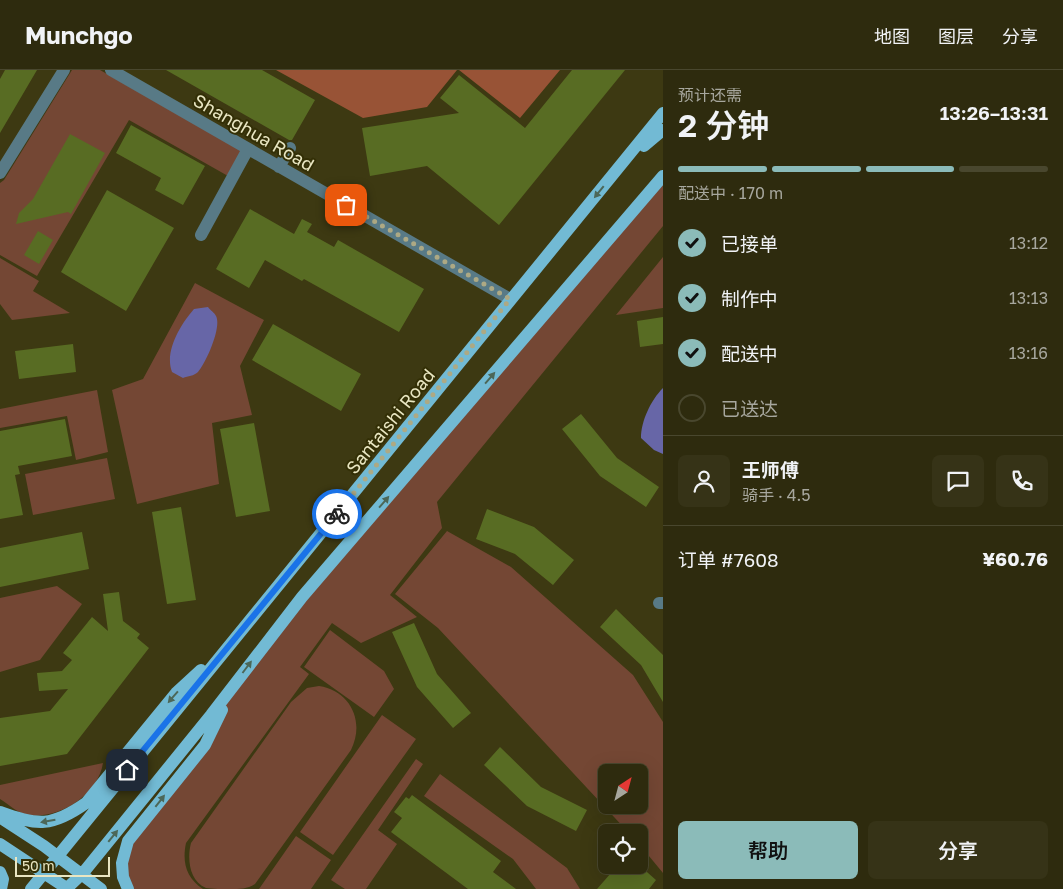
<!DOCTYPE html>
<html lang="zh">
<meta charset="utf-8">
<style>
:root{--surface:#2e2b0e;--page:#363317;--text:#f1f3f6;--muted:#a7a79e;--line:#49472e;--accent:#8bbbb9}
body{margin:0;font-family:"Golos Text","Noto Sans SC",sans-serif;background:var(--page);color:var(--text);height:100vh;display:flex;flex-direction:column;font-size:19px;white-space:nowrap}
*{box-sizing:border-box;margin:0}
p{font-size:16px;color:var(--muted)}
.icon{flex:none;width:28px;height:28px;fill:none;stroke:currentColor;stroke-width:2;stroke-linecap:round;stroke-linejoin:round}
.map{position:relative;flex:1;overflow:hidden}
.drawer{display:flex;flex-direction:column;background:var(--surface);width:400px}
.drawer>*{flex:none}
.needle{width:32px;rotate:36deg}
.fabs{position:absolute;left:598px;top:694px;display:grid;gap:10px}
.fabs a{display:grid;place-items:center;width:50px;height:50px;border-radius:8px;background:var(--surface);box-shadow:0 5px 20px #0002,0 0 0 1px var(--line);font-size:25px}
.scale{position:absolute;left:15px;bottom:12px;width:95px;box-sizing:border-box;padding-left:5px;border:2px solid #e9e6c2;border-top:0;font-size:14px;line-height:18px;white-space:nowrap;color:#e9e6c2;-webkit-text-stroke:4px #332f06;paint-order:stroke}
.pin{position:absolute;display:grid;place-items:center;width:42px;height:42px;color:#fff;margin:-21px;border-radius:10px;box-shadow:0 2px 8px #0006}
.courier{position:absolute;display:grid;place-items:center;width:50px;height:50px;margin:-25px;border:4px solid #1a73e8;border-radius:50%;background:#fff;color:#222;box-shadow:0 1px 6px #0007}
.overview em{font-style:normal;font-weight:600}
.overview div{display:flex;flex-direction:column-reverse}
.overview{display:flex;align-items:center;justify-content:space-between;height:85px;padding:0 15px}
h1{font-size:32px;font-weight:600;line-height:38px}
.bar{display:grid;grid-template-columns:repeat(4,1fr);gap:8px 5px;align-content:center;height:60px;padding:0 15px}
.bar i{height:6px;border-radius:4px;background:var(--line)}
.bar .current{background:var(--accent)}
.bar p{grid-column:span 4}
.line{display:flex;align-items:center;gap:12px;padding:0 15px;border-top:1px solid var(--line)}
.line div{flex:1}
.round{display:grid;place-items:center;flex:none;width:52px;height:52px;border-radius:8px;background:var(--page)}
ol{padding:0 15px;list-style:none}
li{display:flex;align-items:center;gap:15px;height:55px}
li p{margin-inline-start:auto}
li .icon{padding:5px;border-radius:50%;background:var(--accent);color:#111;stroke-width:4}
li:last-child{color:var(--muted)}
li i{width:28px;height:28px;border:2px solid var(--line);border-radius:50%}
.primary-button{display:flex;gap:10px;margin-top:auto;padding:10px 15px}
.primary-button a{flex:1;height:58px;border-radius:8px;background:var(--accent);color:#111;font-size:20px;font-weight:600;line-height:58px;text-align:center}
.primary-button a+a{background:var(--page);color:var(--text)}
header{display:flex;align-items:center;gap:30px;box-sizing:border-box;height:70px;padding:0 25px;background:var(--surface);border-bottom:1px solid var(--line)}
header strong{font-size:24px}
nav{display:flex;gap:28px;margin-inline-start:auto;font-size:18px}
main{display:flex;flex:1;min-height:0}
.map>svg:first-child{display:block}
</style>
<header>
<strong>Munchgo</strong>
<nav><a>地图</a><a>图层</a><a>分享</a></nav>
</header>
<main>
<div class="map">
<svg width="663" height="819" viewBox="0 0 663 819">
<rect width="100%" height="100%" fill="#3d3912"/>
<path fill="#744734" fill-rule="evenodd" d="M72,0H100L242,81L228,106L129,50L37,206L0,185V113L4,110Z
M663,106V156L437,432L442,458L390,525L417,547L361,573L332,553L300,597L309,604L186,773C182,792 186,808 203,819H129L123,785L205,675L235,614Z
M663,187V238L616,245Z
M0,188L39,211L33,221L70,243L12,250L0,234Z
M195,213L264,250L240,296L252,345L212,353L219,414L137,434L112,320L143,309Z
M97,320L108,382L76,390L67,346L0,358V339Z
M107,388L115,429L33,445L25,404Z
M447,461L511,497L633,605L663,652V803L639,774V762H628L438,558L395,524ZM606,702H639V735H606Z
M57,516L82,534L40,590L0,602V528Z
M330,560L384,601L394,619L374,647L304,597Z
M319,616C351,621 365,652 351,680L255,814C247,819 240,819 230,819C223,819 212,819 206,818C189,811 187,788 191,773L291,632L307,618Z
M382,645L416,669L333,785L300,762Z
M416,689L423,694L378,760L397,774L366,819H345L331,810Z
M103,693C98,725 59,750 27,745C18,743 8,734 0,729V715Z
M440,704L567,798L580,819H536L513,789L424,726Z
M296,766L331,790L311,819H259Z"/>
<path fill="#985336" d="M276,0H457L427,37L363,48Z
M459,0H560L520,48Z"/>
<path fill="#6766a7" d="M208,237C210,240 215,243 216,246C222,257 206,293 198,302C194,306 188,306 183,308L172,302C164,281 181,254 194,239Z
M663,318V384L654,380L641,368C641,351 651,330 663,318Z"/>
<path fill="#586c23" d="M5,0H37L0,63V9Z
M166,0H262L315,30L292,70H289Z
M572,0H625L499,155L427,96L370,106L362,58L459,43L440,28L459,5L525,58Z
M131,55L205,96L183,135L155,120L161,108L116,83Z
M70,64L105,83L71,144L68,142L16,154L19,143L33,129Z
M107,120L174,158L126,241L61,202Z
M250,139L294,164L302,149L312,154L307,162L334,177L338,170L424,219L399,262L304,209L302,211L265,190L249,218L216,199Z
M38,161L53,170L39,194L24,185Z
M663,247V274L640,277L637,251Z
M273,254L361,304L341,341L252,290Z
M73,274L76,302L19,309L15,281Z
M581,344L617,388L659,417L646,437L600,406L562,359Z
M65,349L72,386L18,396L20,404L15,405L23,445L0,449V361Z
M254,353L270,441L236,447L220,359Z
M181,437L196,530L167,534L152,442Z
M487,439L534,457L574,490L553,515L515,484L476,469Z
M82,462L89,499L0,517V478Z
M119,522L123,551L140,564L137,568L149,578L67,684L0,696V648L50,641L68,619L39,621L37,603L62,601L72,590L63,583L92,547L108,561L103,524Z
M616,539L663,585V632L641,595L600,557Z
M414,553L437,604L471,643L453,658L417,617L392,562Z
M500,677L541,717L587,740L576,761L527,736L484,695Z
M412,725L501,791L493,802L516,819H468L391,762L402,748L394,742L406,727L409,729Z
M618,795H639L656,810L649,819H597Z"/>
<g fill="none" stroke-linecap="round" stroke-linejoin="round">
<path stroke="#587a86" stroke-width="12" d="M111,0L510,229
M279,97L290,78
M0,103L64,0
M201,165L248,79
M659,533H663"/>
<path stroke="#72bad4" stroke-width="12" d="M644,76L663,60
M0,742C38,756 52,757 86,733L176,623L201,600
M1,748L44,776L101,819
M0,774L68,819
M0,802L3,809L1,819
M31,819L663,43
M66,819L83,803L211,645L302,527L663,106
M128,819L123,807L122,793L128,771L205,675L222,640"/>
</g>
<defs><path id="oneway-solid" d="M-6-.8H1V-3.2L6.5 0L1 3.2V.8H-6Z" transform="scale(1.25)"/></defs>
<g fill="#4c6758">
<use href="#oneway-solid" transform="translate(599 122) rotate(129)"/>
<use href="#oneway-solid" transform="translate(490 308) rotate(-49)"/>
<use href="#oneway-solid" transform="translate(384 432) rotate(-49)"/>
<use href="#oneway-solid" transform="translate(247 597) rotate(-53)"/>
<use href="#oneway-solid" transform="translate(173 627) rotate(131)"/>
<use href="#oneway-solid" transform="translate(160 731) rotate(-52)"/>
<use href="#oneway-solid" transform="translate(48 751) rotate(170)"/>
<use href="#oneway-solid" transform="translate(113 766) rotate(-51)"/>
</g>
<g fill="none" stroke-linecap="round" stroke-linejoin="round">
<path stroke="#ada984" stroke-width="5" stroke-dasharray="0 9" d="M337,444L510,229L346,135"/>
<path stroke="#1a73e8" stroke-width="6" d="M127,700L337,444"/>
</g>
<g text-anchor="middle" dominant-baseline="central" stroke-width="4" stroke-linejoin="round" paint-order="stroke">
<g font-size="18" fill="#e9e6c2" stroke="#332f06">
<text transform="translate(254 62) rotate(30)">Shanghua Road</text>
<text transform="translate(390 351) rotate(-51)">Santaishi Road</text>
</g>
</g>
</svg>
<div class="fabs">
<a><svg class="needle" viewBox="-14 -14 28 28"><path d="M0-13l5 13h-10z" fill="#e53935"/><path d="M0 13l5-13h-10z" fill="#a7a79e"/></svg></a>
<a><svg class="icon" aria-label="locate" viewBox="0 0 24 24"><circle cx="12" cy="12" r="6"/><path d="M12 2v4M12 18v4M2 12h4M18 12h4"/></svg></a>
</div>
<div class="scale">50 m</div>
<div class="pin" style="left:346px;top:135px;background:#ea580c"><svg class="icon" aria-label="bag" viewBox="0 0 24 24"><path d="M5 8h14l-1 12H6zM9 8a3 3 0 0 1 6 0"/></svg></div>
<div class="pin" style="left:127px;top:700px;background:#1f2937"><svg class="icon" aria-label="home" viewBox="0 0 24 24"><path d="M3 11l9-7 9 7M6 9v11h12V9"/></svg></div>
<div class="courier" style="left:337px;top:444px"><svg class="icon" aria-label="bike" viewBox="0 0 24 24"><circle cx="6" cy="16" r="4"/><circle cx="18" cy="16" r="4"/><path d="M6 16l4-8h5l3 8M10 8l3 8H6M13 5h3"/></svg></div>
</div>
<section class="drawer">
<div class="overview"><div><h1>2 分钟</h1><p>预计还需</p></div><em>13:26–13:31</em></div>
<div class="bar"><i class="current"></i><i class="current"></i><i class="current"></i><i></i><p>配送中 · 170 m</p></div>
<ol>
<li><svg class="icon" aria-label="check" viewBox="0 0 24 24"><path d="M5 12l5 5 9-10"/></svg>已接单<p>13:12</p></li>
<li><svg class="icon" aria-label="check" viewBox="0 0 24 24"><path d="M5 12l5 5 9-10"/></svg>制作中<p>13:13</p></li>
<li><svg class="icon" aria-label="check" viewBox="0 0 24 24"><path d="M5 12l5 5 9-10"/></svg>配送中<p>13:16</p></li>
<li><i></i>已送达</li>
</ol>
<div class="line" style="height:90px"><a class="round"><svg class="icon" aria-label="person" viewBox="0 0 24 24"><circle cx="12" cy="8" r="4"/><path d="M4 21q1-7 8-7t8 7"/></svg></a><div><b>王师傅</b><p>骑手 · 4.5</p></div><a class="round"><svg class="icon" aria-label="chat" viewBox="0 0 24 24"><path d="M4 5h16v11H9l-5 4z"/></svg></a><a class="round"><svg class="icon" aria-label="phone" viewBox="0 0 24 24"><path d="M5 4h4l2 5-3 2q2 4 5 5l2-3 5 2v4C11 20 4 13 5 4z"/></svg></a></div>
<div class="line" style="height:65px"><div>订单 #7608</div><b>¥60.76</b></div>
<div class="primary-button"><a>帮助</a><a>分享</a></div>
</section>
</main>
